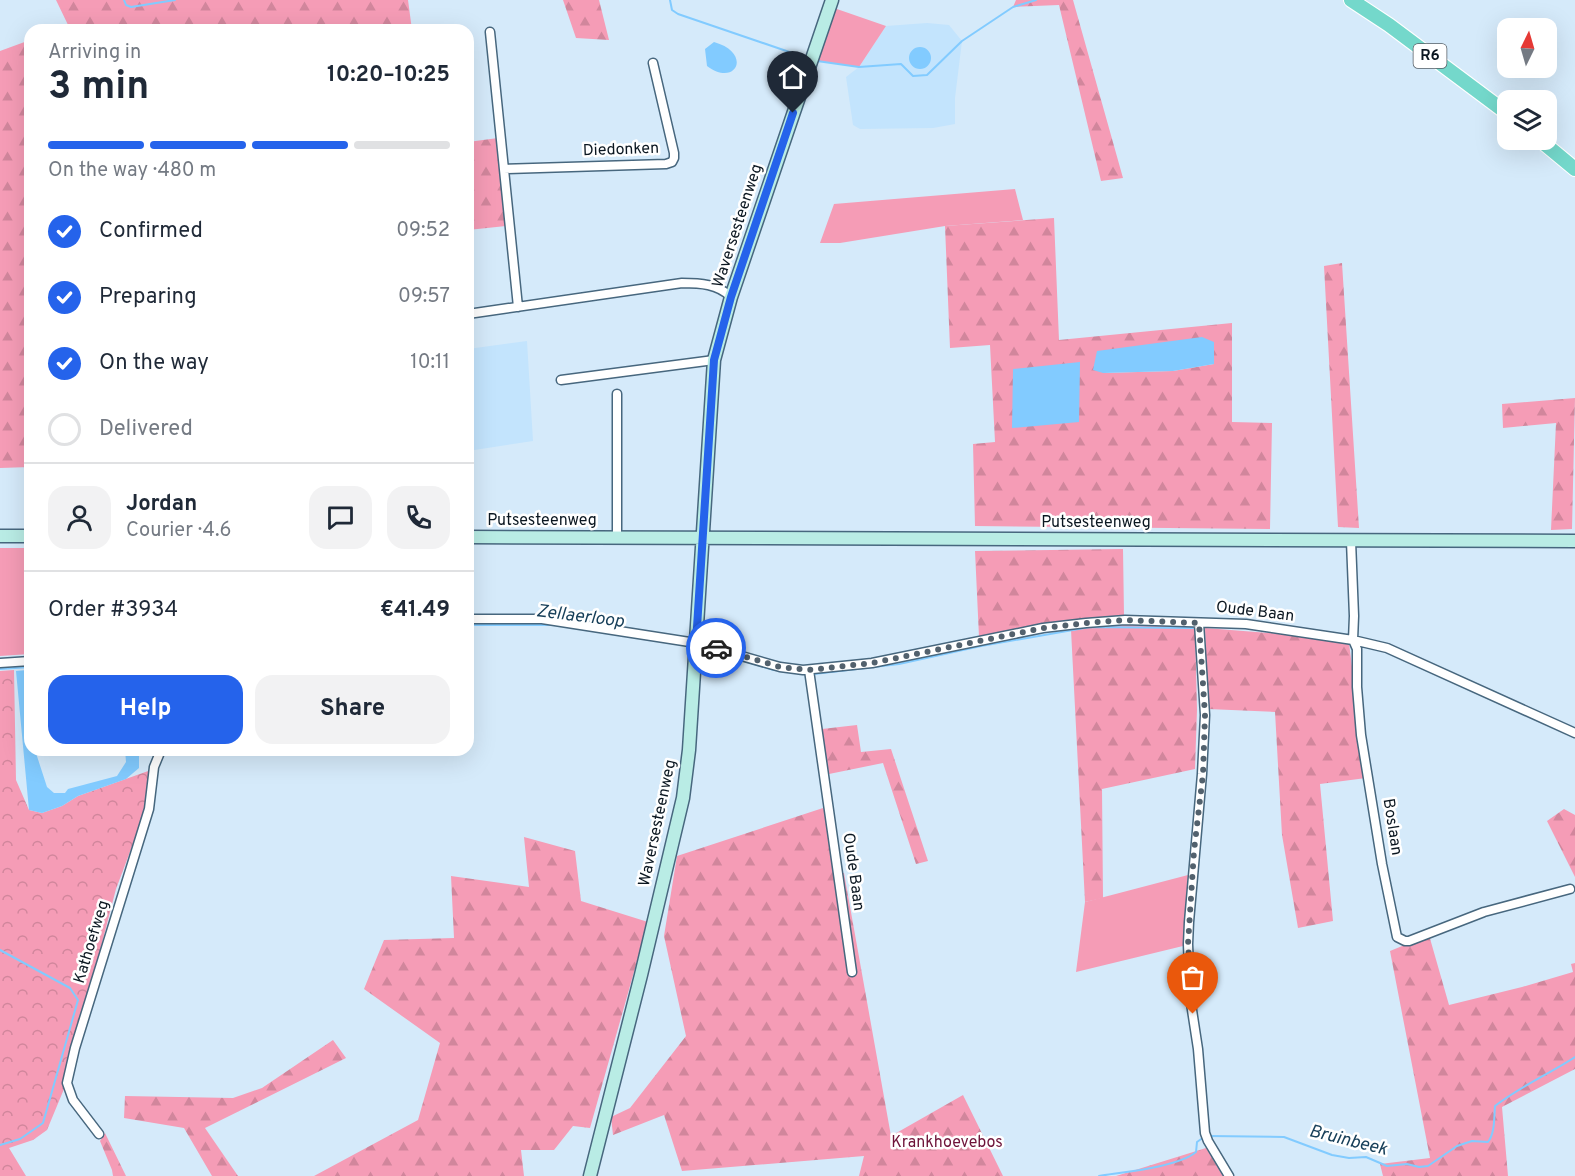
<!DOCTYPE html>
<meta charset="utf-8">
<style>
:root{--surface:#fff;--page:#f2f2f3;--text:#1f2937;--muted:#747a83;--line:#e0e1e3;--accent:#2563eb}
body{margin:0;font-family:Overpass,sans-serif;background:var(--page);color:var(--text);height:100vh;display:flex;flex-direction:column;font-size:22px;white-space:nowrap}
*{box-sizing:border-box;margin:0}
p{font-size:20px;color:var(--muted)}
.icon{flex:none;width:33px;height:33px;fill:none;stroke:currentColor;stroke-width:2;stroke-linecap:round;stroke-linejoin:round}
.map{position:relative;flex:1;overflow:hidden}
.details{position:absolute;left:24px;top:24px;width:450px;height:732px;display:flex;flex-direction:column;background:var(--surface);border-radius:18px;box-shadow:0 6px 24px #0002}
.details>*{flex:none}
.needle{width:39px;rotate:5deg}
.buttons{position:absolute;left:1497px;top:18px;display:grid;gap:12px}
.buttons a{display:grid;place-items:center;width:60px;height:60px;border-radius:12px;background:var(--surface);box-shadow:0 6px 24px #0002;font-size:30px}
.pin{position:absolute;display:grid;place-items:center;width:51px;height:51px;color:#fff;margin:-62px -26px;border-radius:50% 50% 50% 0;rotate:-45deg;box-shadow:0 0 6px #0007}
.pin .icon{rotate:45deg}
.courier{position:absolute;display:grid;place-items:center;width:60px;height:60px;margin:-30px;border:4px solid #2563eb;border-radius:50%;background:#fff;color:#222;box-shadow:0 2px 8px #0007}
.overview em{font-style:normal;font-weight:700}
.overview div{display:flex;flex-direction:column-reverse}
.overview{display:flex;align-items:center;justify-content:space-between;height:102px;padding:0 24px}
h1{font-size:39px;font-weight:700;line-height:45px}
.bar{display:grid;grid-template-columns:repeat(4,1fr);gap:9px 6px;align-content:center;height:72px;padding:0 24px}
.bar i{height:8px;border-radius:4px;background:var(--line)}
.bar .current{background:var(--accent)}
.bar p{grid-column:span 4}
.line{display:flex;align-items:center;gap:15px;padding:0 24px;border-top:2px solid var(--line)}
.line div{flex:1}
.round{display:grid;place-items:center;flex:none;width:63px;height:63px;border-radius:18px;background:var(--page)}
ol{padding:0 24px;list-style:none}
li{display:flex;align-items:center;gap:18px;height:66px}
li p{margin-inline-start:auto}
li .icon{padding:6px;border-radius:50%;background:var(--accent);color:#fff;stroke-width:4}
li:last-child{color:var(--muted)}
li i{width:33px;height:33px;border:3px solid var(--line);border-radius:50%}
.action{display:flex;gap:12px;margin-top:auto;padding:12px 24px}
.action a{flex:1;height:69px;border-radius:18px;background:var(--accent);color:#fff;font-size:24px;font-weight:700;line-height:69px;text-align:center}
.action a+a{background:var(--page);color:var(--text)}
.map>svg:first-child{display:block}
</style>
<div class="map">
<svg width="1575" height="1176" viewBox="0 0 1575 1176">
<defs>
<pattern id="forest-firs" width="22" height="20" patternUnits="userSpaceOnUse" patternTransform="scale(1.5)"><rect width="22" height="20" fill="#f59cb6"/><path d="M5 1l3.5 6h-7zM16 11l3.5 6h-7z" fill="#d1869c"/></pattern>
<pattern id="park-crowns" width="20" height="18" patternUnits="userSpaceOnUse" patternTransform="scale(1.5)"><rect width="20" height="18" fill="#f59cb6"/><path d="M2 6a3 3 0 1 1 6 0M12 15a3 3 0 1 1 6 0" fill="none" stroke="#d1869c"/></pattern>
</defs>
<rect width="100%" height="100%" fill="#d5eafa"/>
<path fill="#c3e4fd" d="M927,23L949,25L962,41L955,98V124L933,128L860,129L853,125L846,77L859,67L886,26Z
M527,341L533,441L468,451V349Z"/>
<path fill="#f59cb6" d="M834,8L886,26L859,67L817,61Z
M1015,189L1023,220L945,226L840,243H820L834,204Z
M0,548H30V654L0,656Z
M1188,875L1183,946L1076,972L1085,902Z"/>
<path fill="url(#forest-firs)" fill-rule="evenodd" d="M56,0H408L412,30H61L69,27Z
M563,0H599L609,40L576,38Z
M1016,0H1073L1123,178L1101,181L1059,5L1013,7Z
M30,40V467L0,468V51Z
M498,138L506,226L468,230V142Z
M1054,218L1059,340L1232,323V422L1272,423L1270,529L975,526L973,444L995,442L990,345L950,348L945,226ZM1214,342V364L1173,371L1103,373Z
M1342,263L1359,528L1338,527L1324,266Z
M1575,398L1572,529L1551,530L1556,423L1503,428L1502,404Z
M1123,549L1124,615L979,637L975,551Z
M1117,623L1195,627L1197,710L1195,769L1102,789L1103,898L1085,902L1071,630Z
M1205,628L1283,634L1349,643L1366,778L1320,784L1333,921L1298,928L1282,835L1275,712L1208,709Z
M857,725L861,752L891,749L928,861L916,864L883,763L829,774L822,729Z
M823,808L826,816L836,874L844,873L891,1136L963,1095L1003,1176H859L864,1156L682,1171L664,1115L613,1135L611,1117L630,1108L686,1036L664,936L677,856Z
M1564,809L1575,815V877L1547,821Z
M524,837L575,851L581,901L648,922L590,1128L573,1126L554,1150H521L524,1176H314L418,1120L440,1043L364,989L384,940L454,938L451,876L529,887Z
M1429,935L1449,1005L1522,987L1573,972L1571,964L1575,963V1069L1502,1107L1508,1176H1383L1380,1164L1430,1158L1390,951Z
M333,1040L346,1058L205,1128L238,1176H212L184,1128L124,1118L125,1096L233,1098L262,1088Z
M105,1133L126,1176H113L112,1170L100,1141Z
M1206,1148L1223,1176H1116Z"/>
<path fill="url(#park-crowns)" d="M14,670L16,780L29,810L42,813L62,806L78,796L151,770L145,812L116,889L64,1089L47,1130L33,1140L9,1148L26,1176H0V671Z"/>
<path fill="#82cbff" d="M714,42C753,53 736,88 707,66L705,49Z
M909 58a11 11 0 1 1 22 0a11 11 0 1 1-22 0Z
M1202,337L1214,342V364L1173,371L1103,373L1093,370L1097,351Z
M1080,362L1079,422L1012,428L1013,369Z
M27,670L30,689V750H35L47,787L54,793H65L68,789L117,776L126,762L125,750H139V768L126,779L78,796L62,806L42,813L29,810L16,671Z"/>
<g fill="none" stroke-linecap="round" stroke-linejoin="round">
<path stroke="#82cbff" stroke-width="2" d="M124,0L126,5L131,7L175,0
M670,0L672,10L678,14L804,57
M817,61L859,67L901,64L913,76L927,75L962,41L1013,7L1036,0
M468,625H554
M734,658L774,670
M0,669L30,667
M780,671L807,674
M814,674L899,664L981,646L1090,627L1193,628
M0,950L70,988L78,1000L43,1123L20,1139L0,1145
M1209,1136L1284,1137L1332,1155L1349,1158L1366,1157L1387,1166L1407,1164L1419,1167L1428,1166L1457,1146L1472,1141L1488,1142C1495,1133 1494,1118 1495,1106C1519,1087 1549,1074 1575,1057
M1099,1176C1124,1172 1178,1167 1196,1152L1197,1142L1204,1137"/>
<g stroke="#47677e" stroke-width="11">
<path id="street" d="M490,32L518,307
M504,169L666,164L672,162L674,158V153L653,63
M468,314L682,283C700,283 718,284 731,297
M561,380L714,360
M617,538V394
M1351,541L1354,616L1353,640L1357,649V687L1361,735L1382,864L1397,937L1405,941H1409L1484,912L1570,889
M468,619H542L696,643L780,667L803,670L872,663L1043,628L1086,623L1125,620L1246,624L1353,640L1387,648L1575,733
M1199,623L1205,715L1202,774L1189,922L1188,944L1190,997L1198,1049L1205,1133L1208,1141L1229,1176
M0,663L30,661
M809,670L852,972
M99,1134L73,1100L67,1083L75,1048L149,809L154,767L161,750"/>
</g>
<g stroke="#47677e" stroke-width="15">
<path id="secondary" d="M0,536H30
M468,537L1575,541
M590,1176L641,975L683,798L689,750L714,360L731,297L832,0"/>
</g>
<g stroke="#fff" stroke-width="16">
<path id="primary" d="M1351,0L1389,25L1508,114
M1540,140L1575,169"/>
</g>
<use href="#street" stroke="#fff" stroke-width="8"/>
<use href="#secondary" stroke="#b9ece5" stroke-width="12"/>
<use href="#primary" stroke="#74d8cb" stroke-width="14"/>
</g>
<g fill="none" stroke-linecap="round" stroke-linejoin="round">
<path stroke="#52616d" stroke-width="6" stroke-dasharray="0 10.8" d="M716,648L780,667L809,670L872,663L1043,628L1086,623L1125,620L1199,623L1205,715L1203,774L1194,851L1188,944L1193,1014"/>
<path stroke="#2563eb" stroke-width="8" d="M716,648L696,643L714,360L731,297L793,113"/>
</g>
<g text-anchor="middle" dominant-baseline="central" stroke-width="5" stroke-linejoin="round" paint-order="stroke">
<rect fill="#fff" stroke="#545d64" stroke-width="1.5" x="1413.5" y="44" width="33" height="24" rx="4.5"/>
<g font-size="15" font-weight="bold" fill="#0b1721">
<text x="1430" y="56">R6</text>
</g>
<g font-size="16" fill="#0b1721" stroke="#fff">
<text transform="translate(621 150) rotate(-2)">Diedonken</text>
<text transform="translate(738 226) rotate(-72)">Waversesteenweg</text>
<text x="542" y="521">Putsesteenweg</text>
<text x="1096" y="523">Putsesteenweg</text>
<text transform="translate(1255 612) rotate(7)">Oude Baan</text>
<text transform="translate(658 823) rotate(-78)">Waversesteenweg</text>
<text transform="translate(1392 827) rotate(81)">Boslaan</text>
<text transform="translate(853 872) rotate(82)">Oude Baan</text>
<text transform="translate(92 942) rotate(-73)">Kathoefweg</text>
</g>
<g font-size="16" fill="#6e1339" stroke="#fff">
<text x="947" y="1143">Krankhoevebos</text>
</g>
<g font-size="18" font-style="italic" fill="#18405a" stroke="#fff">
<text transform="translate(580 617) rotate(7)">Zellaerloop</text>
<text transform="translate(1348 1141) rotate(14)">Bruinbeek</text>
</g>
</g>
</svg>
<div class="buttons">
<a><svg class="needle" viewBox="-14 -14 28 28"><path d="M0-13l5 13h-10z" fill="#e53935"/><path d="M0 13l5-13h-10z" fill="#747a83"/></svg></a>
<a><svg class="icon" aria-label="layers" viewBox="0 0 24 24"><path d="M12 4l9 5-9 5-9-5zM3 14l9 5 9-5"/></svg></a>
</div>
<div class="pin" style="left:1193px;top:1014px;background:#ea580c"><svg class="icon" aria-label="bag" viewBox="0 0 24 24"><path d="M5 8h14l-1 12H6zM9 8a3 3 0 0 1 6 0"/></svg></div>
<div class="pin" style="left:793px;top:113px;background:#1f2937"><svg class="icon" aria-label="home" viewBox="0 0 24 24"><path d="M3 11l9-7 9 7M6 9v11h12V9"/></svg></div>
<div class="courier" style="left:716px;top:648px"><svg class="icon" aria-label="car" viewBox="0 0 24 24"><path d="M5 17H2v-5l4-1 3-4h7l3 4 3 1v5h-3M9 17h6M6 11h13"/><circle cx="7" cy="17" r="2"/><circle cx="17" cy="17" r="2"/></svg></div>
<section class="details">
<div class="overview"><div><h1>3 min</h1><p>Arriving in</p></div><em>10:20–10:25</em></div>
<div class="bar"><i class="current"></i><i class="current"></i><i class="current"></i><i></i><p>On the way · 480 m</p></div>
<ol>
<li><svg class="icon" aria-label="check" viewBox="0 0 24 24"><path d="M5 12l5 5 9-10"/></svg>Confirmed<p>09:52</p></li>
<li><svg class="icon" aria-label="check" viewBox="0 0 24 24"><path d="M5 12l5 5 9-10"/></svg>Preparing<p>09:57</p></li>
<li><svg class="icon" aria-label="check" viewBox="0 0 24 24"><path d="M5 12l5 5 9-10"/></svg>On the way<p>10:11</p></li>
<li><i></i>Delivered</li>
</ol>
<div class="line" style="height:108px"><a class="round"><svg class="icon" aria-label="person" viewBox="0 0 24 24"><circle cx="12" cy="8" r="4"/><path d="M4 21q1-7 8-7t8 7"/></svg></a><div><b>Jordan</b><p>Courier · 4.6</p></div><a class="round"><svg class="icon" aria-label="chat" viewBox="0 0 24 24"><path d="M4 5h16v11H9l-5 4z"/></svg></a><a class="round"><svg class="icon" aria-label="phone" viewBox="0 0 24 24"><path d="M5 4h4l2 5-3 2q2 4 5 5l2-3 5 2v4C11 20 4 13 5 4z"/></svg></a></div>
<div class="line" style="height:78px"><div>Order #3934</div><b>€41.49</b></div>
<div class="action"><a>Help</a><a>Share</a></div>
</section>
</div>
